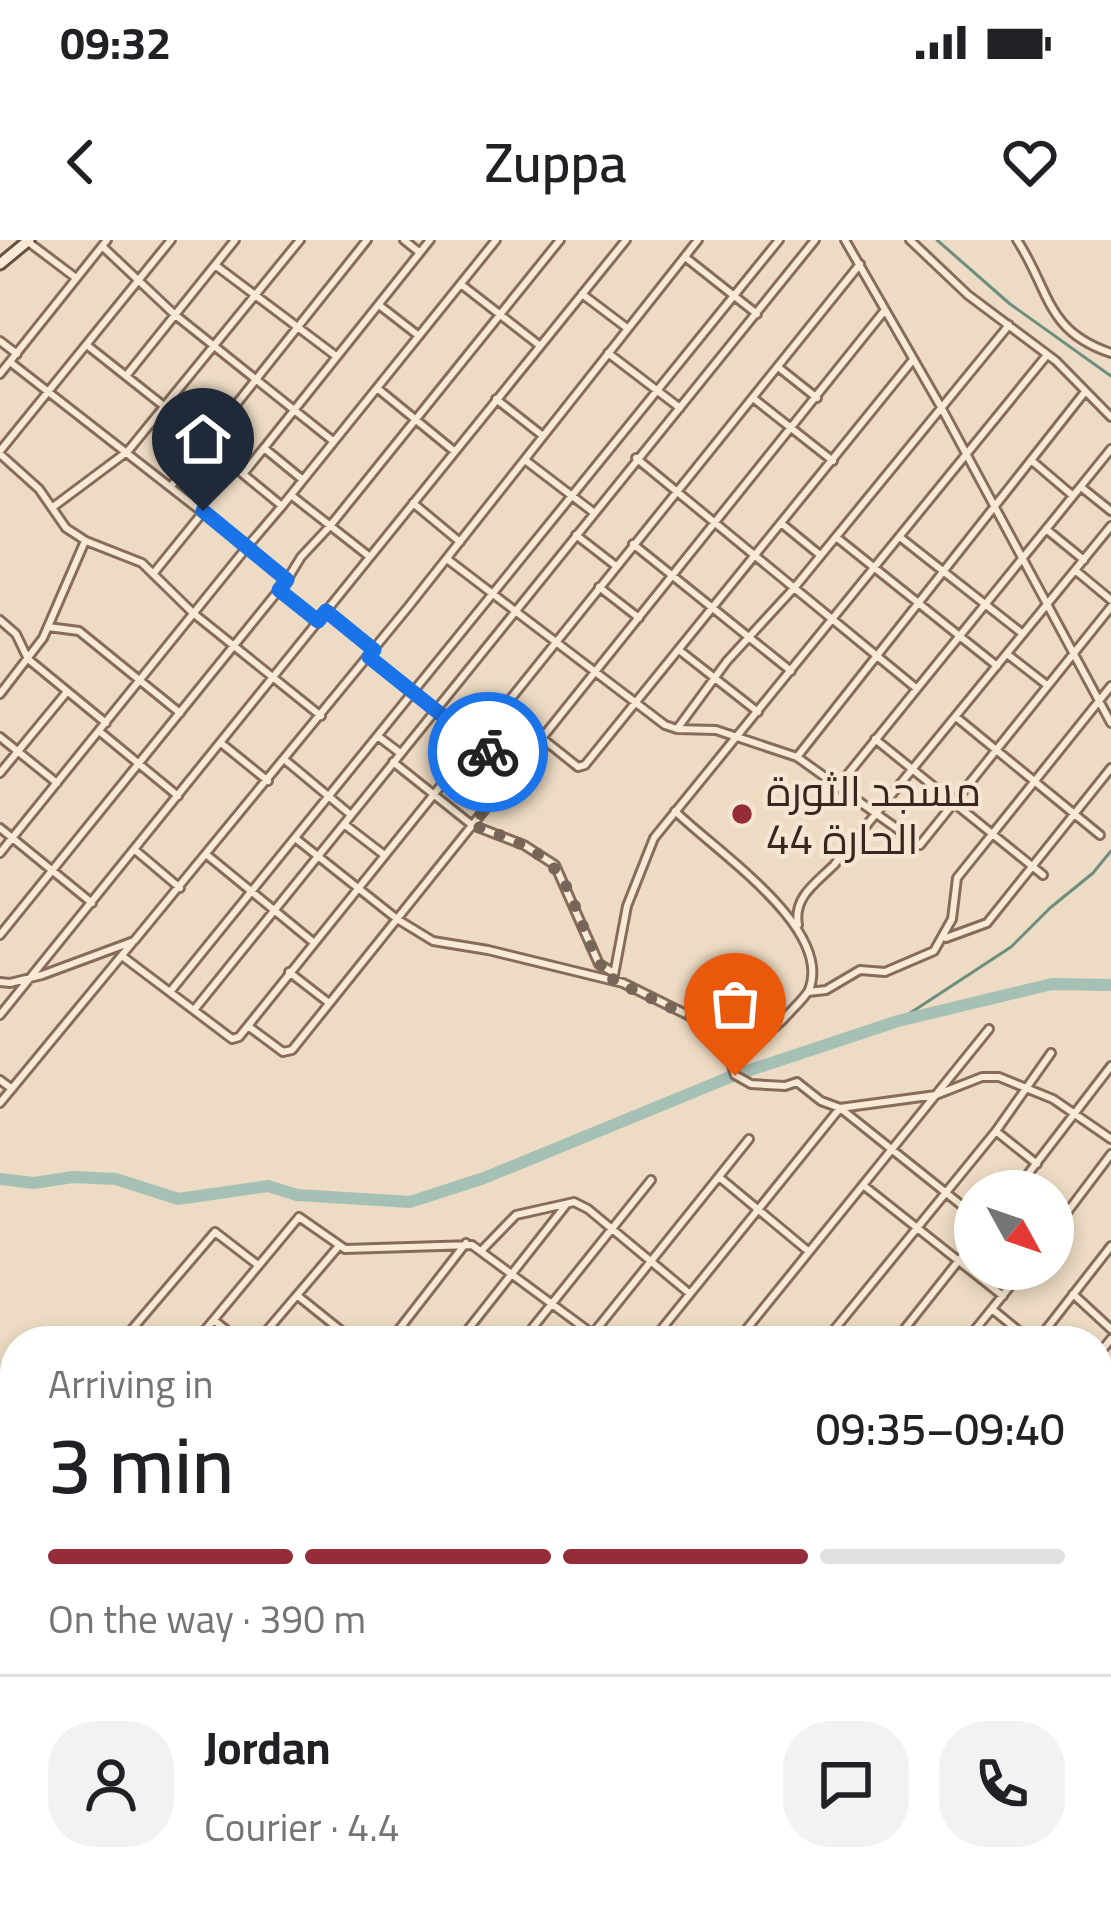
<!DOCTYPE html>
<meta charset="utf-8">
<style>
:root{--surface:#fff;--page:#f2f2f2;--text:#202124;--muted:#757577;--line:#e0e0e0;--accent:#942c39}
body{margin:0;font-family:Georgia,Cairo,serif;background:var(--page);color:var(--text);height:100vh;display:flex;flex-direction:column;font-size:45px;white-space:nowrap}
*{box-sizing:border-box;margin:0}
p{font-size:39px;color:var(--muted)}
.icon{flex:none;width:66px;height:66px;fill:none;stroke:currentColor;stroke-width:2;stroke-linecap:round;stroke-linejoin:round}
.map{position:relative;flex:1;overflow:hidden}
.details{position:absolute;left:0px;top:1086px;width:1113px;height:591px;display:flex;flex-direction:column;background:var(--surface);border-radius:48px 48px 0 0;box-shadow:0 6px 18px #0003}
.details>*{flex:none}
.needle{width:78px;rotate:130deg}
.fabs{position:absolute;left:954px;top:930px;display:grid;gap:24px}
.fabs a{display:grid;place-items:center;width:120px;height:120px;border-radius:50%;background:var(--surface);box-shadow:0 6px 18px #0003;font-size:60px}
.pin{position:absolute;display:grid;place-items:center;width:102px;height:102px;color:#fff;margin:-123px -51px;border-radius:50% 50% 50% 0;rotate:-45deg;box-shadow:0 0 12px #0007}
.pin .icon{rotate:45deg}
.courier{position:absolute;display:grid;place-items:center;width:120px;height:120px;margin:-60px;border:9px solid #1a73e8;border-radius:50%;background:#fff;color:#222;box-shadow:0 3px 15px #0007}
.headline em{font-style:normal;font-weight:600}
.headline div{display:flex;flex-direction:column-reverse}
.headline{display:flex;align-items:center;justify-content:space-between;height:204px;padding:0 48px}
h1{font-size:78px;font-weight:600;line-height:90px}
.bar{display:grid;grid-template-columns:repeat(4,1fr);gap:18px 12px;align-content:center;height:144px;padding:0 48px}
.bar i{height:15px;border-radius:9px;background:var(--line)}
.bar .selected{background:var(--accent)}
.bar p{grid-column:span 4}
.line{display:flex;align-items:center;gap:30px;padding:0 48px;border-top:3px solid var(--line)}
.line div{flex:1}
.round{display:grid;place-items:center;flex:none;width:126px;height:126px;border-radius:48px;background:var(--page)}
.status{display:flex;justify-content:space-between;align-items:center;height:84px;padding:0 60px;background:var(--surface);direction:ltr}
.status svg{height:33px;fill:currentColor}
header{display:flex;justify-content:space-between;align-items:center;height:156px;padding:0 48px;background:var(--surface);font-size:54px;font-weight:600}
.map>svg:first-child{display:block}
</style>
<div class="status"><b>09:32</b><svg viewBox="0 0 49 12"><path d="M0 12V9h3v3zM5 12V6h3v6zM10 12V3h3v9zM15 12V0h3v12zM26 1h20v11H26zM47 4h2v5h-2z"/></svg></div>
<header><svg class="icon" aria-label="back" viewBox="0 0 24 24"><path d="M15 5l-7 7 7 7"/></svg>Zuppa<svg class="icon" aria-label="heart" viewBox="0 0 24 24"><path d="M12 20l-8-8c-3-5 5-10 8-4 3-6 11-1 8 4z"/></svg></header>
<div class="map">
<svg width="1111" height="1676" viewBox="0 0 1111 1676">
<rect width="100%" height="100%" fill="#eddbc3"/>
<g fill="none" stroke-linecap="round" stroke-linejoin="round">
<path stroke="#6c8e81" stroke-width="3" d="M937,0L1010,64L1111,136
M898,781L1011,707L1050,668L1093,633L1111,611"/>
<path stroke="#a5c0b5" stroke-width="12" d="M0,939L34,943L73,937L116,939L178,959L268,946L297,955L410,962L484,938L735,835L898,781L1052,744L1111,745"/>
<g stroke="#876c5a" stroke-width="12">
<path id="street" d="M404,0L419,12
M845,0L941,167L1111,483
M910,0L968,55L1056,121L1111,177
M1017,0C1050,50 1045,91 1111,113
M27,1L76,38
M102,6L174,74L333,201
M685,17L757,74
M215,25L336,116
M462,45L539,105
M582,54L627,88
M379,65L419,96
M0,101L17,114
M88,106L165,167
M608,113L680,168
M778,127L817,158
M0,134L107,0
M126,136L235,0
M377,148L454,211
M753,158L833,221
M496,159L543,196
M205,203L243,234
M264,208L430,0
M0,211L171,0
M0,214L39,249L66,288L86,301L142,323L193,373L321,476
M636,218L916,448
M525,220L593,272
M1031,220L1072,255
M303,240L264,208L243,234L282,266L247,307L287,340L301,317L330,286L560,0
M172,245L367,0
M1081,247L1111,271
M291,255L370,317
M413,263L460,302
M282,266L496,0
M53,267L128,211L300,0
M781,283L820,315
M1046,289L1084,320
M576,295L616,326
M836,297L997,426
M901,298L1023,394
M633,304L791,431
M447,319L665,485L677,489L716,490L797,517L920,605L1111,367
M1075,330L1111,360
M153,334L204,271
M599,347L639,378
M279,350L318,381
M326,371L375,410
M0,380L16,394L28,419L106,483
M48,387L79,391L180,473
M679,410L758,472
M1007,414L1047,445
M369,417L514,532
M0,454L43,398L85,301
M956,477L1100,595
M677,489L727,421L795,347L1009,85
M99,491L178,556
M0,497L57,543
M379,497L400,513
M543,499L578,527L585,525L912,121
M875,499L1043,635
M221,503L268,541
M797,517L1084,153
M285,520L351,575
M393,522L472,585L524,605L555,625L599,724L614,733
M0,533L66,453
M839,545L1111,209
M675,571C714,610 834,688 809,750C805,757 797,765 791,771C774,791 754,804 730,814
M344,584L383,614
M0,588L92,663
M295,598L397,679L433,701L488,710L623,743L710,786L724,802L735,835L751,844L785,846L797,842L821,861L840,868L936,855L982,837H999L1053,859L1111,899
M135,610L180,648
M0,613L247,307L10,122
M207,615L313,702
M798,685C793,657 816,643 834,625L1111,286
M0,695L287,340
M946,698L987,683L1111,528
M122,716L232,799L239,797L860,24
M289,732L329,763
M613,740L627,666L654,598L1047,115
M0,742L10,743L42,735L134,701L409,366L698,0
M170,752L779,0
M808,752L826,750L860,730L885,732L934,711L952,679L957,638L1111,446
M194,770L815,0
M0,775L626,0
M248,786L283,812L292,810L885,70
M0,840L12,849
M0,863L132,703
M997,892L1037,924
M719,937L808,1011
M863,945L1003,1056
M1015,951L1111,826
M1053,991L1111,914
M481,1011L516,975L574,962L588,969L689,1053
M1073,1054L1111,1089
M298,1056L354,1101
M992,1069L1031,1101
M215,1081L240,1101
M129,1093L139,1101
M122,1101L215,992L258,1025
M196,1101L299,977L345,1009L472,1005L602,1101
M258,1101L338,1007
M325,1101L336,1087
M390,1101L466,1003
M459,1101L566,965
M522,1101L651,940
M587,1101L749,899
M652,1101L840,868L975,976
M737,1101L989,789
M825,1101L996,891L1051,813
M895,1101L975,1000
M966,1101L1024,1029
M1037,1101L1111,1006
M1098,1115L1111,1099
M0,1145L15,1157
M1098,1199L1111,1182
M1098,1237L1111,1247
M0,1253L15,1234
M1098,1283L1111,1265
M0,1346L15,1327
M1098,1375L1111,1357
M0,1427L15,1409
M0,1428L15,1440
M1101,1457L1111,1445
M0,1516L15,1498
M0,1537L15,1549
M1098,1546L1111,1531
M1098,1634L1111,1618
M0,1642L15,1624
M157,1662L175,1676
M569,1662L587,1676
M808,1662L825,1676
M1097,1662L1111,1673
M37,1676L48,1662
M102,1676L113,1662
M143,1676L154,1662
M188,1676L199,1662
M277,1676L289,1662
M363,1676L374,1662
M431,1676L442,1662
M501,1676L513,1662
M572,1676L583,1662
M642,1676L652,1662
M714,1676L725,1662
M784,1676L796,1662
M854,1676L865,1662
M924,1676L935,1662
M995,1676L1007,1662
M1065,1676L1076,1662"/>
</g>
<g stroke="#684e3e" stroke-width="15">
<path id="secondary" d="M0,24L29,0"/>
</g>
<use href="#street" stroke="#f8ead6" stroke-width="6"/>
<use href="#secondary" stroke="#f8ead6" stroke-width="9"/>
</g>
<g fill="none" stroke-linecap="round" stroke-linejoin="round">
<path stroke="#776658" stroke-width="12" stroke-dasharray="0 21.6" d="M488,512L514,532L472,585C575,620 558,635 599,724L614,733L613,740L710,786L724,802L735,836"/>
<path stroke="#1a73e8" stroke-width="15" d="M203,271L287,340L279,350L318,381L326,371L374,410L369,417L488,512"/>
</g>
<circle fill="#942c39" stroke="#f4e6d2" stroke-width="4.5" cx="742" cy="574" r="12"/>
<g text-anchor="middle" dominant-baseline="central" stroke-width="9" stroke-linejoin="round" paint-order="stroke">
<g font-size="42" fill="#37271e" stroke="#f4e6d2" text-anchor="start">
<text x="766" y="550">مسجد الثورة<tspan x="766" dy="48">الحارة 44</tspan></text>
</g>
</g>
</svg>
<div class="fabs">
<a><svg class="needle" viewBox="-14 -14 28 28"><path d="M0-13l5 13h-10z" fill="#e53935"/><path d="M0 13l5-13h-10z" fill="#757577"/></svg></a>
</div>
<div class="pin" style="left:735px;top:836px;background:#ea580c"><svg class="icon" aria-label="bag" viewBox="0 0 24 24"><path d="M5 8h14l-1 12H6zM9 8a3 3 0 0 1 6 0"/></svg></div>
<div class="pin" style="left:203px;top:271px;background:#1f2937"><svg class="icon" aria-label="home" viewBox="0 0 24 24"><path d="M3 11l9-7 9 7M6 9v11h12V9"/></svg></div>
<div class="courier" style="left:488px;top:512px"><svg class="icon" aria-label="bike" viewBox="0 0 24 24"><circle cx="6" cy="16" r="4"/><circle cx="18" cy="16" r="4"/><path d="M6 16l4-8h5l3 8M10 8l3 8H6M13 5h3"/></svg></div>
<section class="details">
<div class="headline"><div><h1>3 min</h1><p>Arriving in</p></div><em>09:35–09:40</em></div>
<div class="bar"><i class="selected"></i><i class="selected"></i><i class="selected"></i><i></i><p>On the way · 390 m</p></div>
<div class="line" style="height:216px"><a class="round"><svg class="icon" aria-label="person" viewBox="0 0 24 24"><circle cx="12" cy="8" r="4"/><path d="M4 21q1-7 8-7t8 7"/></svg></a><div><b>Jordan</b><p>Courier · 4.4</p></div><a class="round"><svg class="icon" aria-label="chat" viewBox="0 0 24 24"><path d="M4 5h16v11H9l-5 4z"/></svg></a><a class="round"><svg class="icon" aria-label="phone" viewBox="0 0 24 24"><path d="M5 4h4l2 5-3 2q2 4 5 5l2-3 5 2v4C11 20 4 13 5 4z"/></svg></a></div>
</section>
</div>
